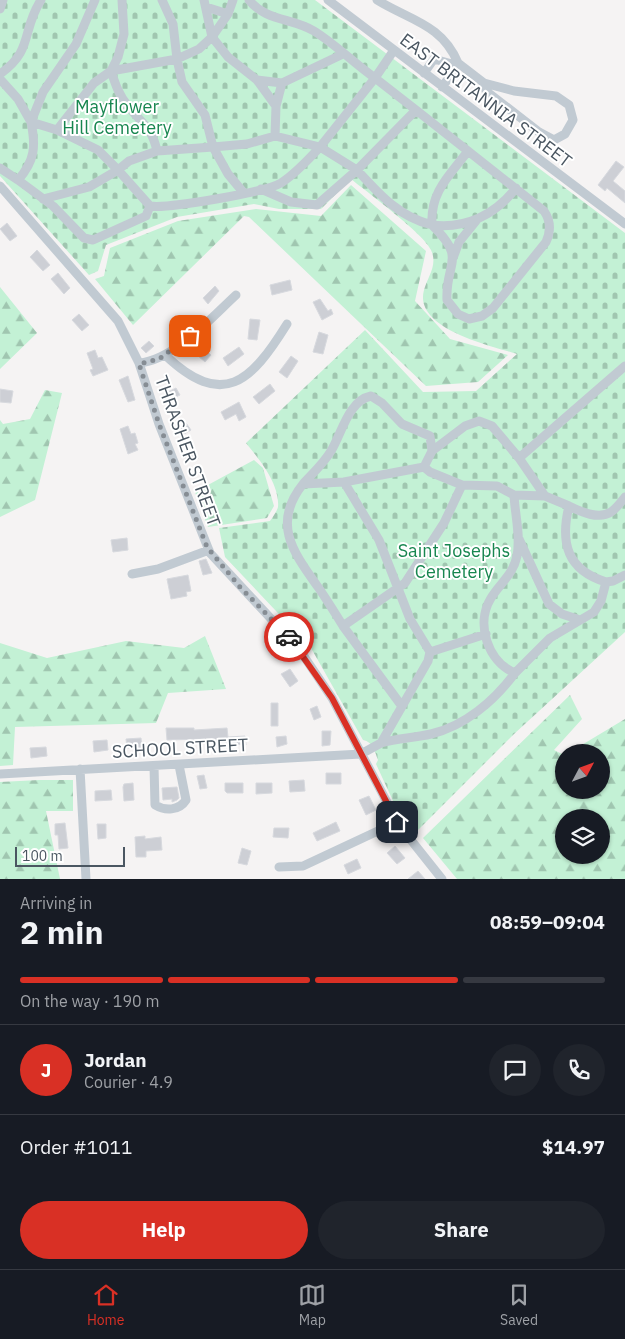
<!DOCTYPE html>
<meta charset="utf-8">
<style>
:root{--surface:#171b24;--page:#20242c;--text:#f1f3f6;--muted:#9ea1a6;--line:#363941;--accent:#d93025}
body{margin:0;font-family:"IBM Plex Sans",sans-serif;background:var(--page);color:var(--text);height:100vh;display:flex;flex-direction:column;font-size:19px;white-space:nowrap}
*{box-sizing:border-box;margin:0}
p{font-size:16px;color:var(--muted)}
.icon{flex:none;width:28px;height:28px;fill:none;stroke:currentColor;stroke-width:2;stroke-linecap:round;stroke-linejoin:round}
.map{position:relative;height:879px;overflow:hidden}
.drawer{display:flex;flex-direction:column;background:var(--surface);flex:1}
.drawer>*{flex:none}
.needle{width:32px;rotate:49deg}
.tools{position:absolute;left:555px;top:744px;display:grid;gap:10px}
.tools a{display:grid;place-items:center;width:55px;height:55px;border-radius:50%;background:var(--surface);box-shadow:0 1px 4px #0004;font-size:25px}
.scale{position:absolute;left:15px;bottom:12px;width:110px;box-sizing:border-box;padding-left:5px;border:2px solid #4a5661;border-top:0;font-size:14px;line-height:18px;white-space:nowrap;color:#4a5661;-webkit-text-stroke:4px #fff;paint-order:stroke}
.pin{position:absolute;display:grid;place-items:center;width:42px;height:42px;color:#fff;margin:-21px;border-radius:10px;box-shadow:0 2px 8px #0006}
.courier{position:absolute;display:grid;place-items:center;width:50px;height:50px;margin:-25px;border:4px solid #d93025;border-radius:50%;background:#fff;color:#222;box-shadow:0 1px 6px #0007}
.head em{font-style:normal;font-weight:700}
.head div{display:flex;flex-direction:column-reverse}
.head{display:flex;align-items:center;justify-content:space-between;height:85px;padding:0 20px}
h1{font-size:32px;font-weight:700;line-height:38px}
.bar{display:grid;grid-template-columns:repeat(4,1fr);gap:8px 5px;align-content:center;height:60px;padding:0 20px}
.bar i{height:6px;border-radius:4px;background:var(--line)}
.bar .active{background:var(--accent)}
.bar p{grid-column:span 4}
.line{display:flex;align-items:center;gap:12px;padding:0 20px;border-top:1px solid var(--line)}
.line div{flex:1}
.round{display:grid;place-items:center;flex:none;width:52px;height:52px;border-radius:26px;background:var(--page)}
.action{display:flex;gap:10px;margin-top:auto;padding:10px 20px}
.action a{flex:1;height:58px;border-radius:30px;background:var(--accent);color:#fff;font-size:20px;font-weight:700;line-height:58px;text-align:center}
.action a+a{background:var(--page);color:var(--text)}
.menu{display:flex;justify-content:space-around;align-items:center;height:70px;border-top:1px solid var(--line);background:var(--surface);font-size:14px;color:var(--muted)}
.menu a{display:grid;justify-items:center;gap:2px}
.menu .active{color:var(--accent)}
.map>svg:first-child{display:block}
</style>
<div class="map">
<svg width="625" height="879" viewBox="0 0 625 879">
<defs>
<pattern id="forest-firs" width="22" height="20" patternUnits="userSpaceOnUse" patternTransform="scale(1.25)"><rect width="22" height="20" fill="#c3f1d5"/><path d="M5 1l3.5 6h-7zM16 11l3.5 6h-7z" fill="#a0c6b0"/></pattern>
<pattern id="cemetery-stones" width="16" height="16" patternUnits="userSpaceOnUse" patternTransform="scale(1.25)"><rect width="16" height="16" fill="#c3f1d5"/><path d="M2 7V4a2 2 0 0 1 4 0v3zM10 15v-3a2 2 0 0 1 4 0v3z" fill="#a0c6b0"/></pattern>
</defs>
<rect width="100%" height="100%" fill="#f5f3f3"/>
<path fill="url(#forest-firs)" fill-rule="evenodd" d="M351,185L426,251L415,301L450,339L508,355L478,382L426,386L249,217L244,216L133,325L95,279L104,276L110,248L178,221L256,209L321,216Z
M0,287L37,333L0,369Z
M45,390L62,393L35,500L0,517V420L3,424L30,419Z
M254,460L263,468L274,506L267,518L208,527L195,492Z
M205,636L226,689L168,693L156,723L15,727L13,765L0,766V643L47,658L126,641L184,648Z
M570,695L582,719L554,750L564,755V790H601V752H570L625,719V879H457L423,838ZM564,818H601V855H564Z
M39,780H73V811H46L60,879H0V782Z"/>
<path fill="url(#cemetery-stones)" d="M0,0H315L625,233V632L514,734L416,832L400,816L376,764L378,760C375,752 373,742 363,740L311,648L225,557L219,528L270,521C273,517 277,511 278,507C280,484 259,459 246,443L365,330L423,392L476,391L517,354C492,346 413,329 424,290C428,276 438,265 431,250C424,234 367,192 351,179L321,209H279L254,204L177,217L106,245L98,271L89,275L0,176Z"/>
<path fill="#cdcfd5" stroke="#d7d9de" d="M616,161L624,167L613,181L625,191V203L607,188L605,191L598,185Z
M7,223L17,236L10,241L0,229Z
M37,250L50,265L43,271L30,257Z
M58,273L70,288L64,294L51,279Z
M290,280L292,290L272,295L270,285Z
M215,286L219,291L208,304L203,298Z
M320,299L328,311L331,309L333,314L322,320L313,302Z
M79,314L89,325L82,331L72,320Z
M250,319L260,320L257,340L248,339Z
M319,332L328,335L323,354L313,352Z
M149,341L154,346L146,353L141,348Z
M197,342L211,355L205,362L190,349Z
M239,347L244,354L228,366L223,358Z
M95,350L98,358L102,357L108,370L93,376L90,370L93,369L87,353Z
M291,356L298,361L287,378L279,372Z
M128,376L135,400L128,402L119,380Z
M270,384L275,391L259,404L253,397Z
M176,388L180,395L167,401L164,394Z
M0,389L13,391L11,403L0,402Z
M239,402L246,417L239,421L236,414L225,420L221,412Z
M186,423L191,430L181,436L176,429Z
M128,426L131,434L135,433L138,443L135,444L138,450L128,454L120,429Z
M196,452L198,459L187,462L185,456Z
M127,538L128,550L113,552L111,540Z
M206,559L212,573L203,575L199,561Z
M188,575L191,591L186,592L187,596L171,599L167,579Z
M290,669L298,681L290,687L281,674Z
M271,703H278V726H271Z
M317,706L321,717L314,720L310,709Z
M166,728H194V730L227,728L228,737L245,736L246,745L205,742V739L167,740Z
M322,731H331L330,745L322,746Z
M286,736L287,744L277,747L276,737Z
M141,738L142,748H127L126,739Z
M107,740L108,750L94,752L93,741Z
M46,747L47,756L31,758L30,748Z
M326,773H341V784H326Z
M204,775L207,788L200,789L197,776Z
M304,780L305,791L290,792L289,781Z
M133,783L134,800L124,801L123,787L124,784Z
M225,783H243V793H227L225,791Z
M256,783H272V793L256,794Z
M177,787L179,798L177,800L172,802V799L163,800L162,788Z
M111,790L112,800L95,801V791Z
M369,796L376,810L366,815L359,800Z
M336,822L340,831L317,841L313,833Z
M65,823L68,848L59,849L58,835H55V824Z
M97,824H106V838L98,839Z
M274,828H289L288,838L273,837Z
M145,836V839L161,837L162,850L146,851V857H136L135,837Z
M395,846L405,858L397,864L387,853Z
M242,848L251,851L247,865L238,863Z
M357,859L361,868L348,874L344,865Z
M418,871L425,879H408Z"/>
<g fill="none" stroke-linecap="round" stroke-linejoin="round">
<path stroke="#c1cad2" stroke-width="9" d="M122,0L124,34L118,57L111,71L94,83L57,130L31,122C36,146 35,161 18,180L53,206L84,238L93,240L146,216L150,206C167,209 266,192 281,183C295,174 309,159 320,147L357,170L317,205L291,202L261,189
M162,0L173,24L177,59L199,49L212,37L228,57L257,80L276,106L282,83L257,80
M204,0L212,37L228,14L233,0
M249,0C265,21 293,18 314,31C335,44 354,63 375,78L394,50
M328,0L625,224
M377,0C409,20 442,24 458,63
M206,7L228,14
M0,9L3,0
M452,64L458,63L484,83L514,91L556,96L569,105L573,120L565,134L554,140L539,132L486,91L484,83
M424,73L434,59L452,64L454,71L442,87
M0,74C34,50 21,31 41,0
M0,79L18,99L31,122L43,92L76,44L95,0
M282,83L343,54
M275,136L320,147L375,78L416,110L357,170C379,194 399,217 432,225C430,192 449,176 468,151L416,110
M0,168L18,180
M0,186L118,321L139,363L159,424L210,553L299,649L332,698L399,825L442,879
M243,192L228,174L213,147L247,144L275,136L276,106
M43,199L89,187L118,170L98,150L57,130
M150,206L118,170L129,161L157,151C152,127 142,124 128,106C119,96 115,83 111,71L177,59L182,82L205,115L213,147L157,151
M432,225C468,260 445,262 447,300L458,314L469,319L482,316L493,308L546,242C551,231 551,221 544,211L468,151
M432,225C466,229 495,215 516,188
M453,258L459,242L476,221
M165,355C223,410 251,382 287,324
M139,363C174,360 211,318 236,295
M432,451L424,467L430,472L462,485L497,486L514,495
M344,482L424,467
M303,484C271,524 294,553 318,587C327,600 335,613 343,626L405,583L444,523L462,485
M545,496L514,495C515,515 521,537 517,556C513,575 500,583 491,598C475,624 488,662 515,673L550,638L594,612L601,601L606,582C567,570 560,543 569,506L545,496L519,458L625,366
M569,506C581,512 599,520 611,512C617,508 621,502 625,497
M519,539L549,604L562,614L580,620
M132,574L158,569L209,550
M606,582L613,581L625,575
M343,626L401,705
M430,652L410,619L379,540L344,482L303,484C313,473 324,463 331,451C342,433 348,401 371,396L382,403L402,424L430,436L432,451L465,426L479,421L492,426L519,458
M381,743C397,738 414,738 431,734C465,726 494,701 515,673
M154,766L155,805C165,811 179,811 186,800L179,765
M80,769L86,879
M0,774L361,754L381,743L428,661L430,652L486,634
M279,867L303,866L397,822"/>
</g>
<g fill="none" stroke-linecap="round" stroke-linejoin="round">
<path stroke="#868d94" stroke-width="5" stroke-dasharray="0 9" d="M190,336L159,359L139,364L159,424L207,547L240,587L289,637"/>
<path stroke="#d93025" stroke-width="6" d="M289,637L332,698L397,822"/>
</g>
<g text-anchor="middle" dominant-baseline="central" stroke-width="4" stroke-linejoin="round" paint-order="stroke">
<g font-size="18" fill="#4a5661" stroke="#fff">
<text transform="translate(486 100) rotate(37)">EAST BRITANNIA STREET</text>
<text transform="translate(188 451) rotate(70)">THRASHER STREET</text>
<text transform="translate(180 748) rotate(-3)">SCHOOL STREET</text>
</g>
<g font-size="18" fill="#17864f" stroke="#fff">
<text x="117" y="106">Mayflower<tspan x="117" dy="21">Hill Cemetery</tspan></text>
<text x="454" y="550">Saint Josephs<tspan x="454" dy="21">Cemetery</tspan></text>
</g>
</g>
</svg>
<div class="tools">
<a><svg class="needle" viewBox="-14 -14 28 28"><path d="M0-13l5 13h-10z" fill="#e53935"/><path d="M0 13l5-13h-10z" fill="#9ea1a6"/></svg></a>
<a><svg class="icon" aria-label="layers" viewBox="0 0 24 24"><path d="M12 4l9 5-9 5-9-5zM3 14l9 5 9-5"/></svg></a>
</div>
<div class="scale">100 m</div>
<div class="pin" style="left:190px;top:336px;background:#ea580c"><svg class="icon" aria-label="bag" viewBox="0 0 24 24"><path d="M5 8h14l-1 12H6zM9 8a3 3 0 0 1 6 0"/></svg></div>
<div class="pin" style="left:397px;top:822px;background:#1f2937"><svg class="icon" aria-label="home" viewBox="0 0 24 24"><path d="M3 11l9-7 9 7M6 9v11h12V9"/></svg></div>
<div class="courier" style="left:289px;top:637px"><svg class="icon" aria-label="car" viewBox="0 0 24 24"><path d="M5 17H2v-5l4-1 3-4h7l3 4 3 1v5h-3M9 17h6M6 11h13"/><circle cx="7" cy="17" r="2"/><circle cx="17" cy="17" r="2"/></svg></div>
</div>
<section class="drawer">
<div class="head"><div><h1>2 min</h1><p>Arriving in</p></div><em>08:59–09:04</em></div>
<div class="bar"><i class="active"></i><i class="active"></i><i class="active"></i><i></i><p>On the way · 190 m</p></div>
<div class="line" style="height:90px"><b class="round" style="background:var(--accent);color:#fff">J</b><div><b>Jordan</b><p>Courier · 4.9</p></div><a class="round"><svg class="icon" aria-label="chat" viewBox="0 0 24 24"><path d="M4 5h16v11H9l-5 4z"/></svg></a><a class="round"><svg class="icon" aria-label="phone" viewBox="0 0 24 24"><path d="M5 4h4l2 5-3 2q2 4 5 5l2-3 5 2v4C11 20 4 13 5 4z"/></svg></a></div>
<div class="line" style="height:65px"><div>Order #1011</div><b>$14.97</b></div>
<div class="action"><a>Help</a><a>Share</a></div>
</section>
<nav class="menu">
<a class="active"><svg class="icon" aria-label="home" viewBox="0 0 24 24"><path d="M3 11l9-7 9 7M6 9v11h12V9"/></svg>Home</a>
<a><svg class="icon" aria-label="map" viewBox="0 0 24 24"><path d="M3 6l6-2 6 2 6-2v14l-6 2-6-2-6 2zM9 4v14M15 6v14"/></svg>Map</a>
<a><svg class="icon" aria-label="saved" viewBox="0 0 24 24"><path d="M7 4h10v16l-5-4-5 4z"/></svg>Saved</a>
</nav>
